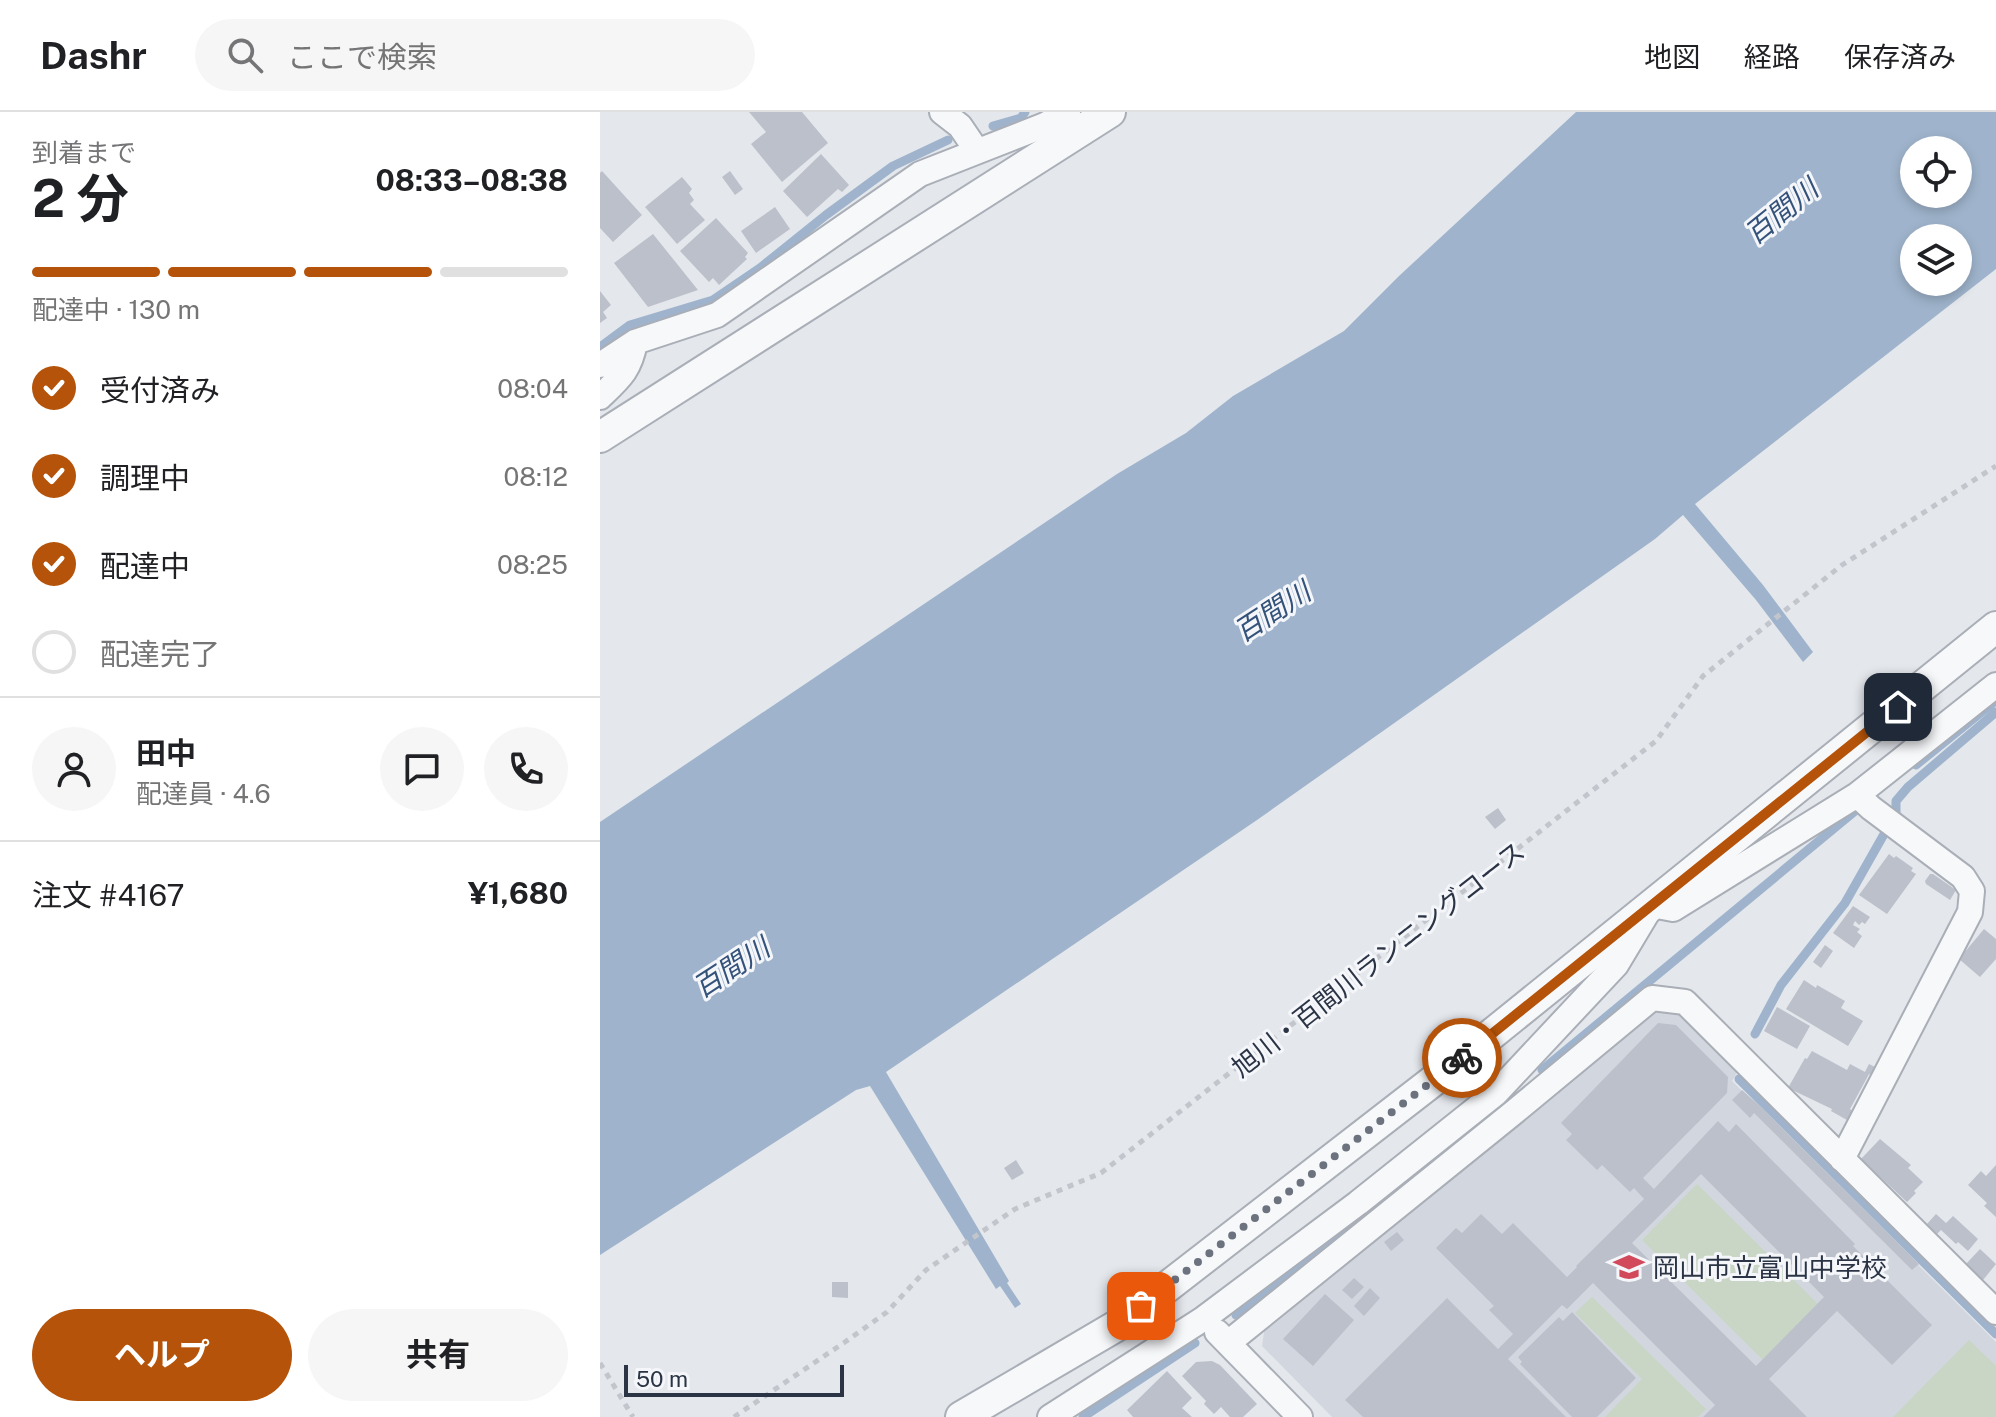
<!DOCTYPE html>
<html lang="ja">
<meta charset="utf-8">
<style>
:root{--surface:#fff;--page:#f6f6f6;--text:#202124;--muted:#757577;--line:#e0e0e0;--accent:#b45309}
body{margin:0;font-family:"Public Sans","Noto Sans JP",sans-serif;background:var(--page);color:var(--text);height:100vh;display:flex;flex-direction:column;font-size:30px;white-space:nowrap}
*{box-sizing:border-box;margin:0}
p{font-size:26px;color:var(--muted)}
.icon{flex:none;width:44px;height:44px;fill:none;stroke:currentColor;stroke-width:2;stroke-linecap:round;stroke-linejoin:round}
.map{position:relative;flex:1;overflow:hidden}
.side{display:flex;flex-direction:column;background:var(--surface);width:600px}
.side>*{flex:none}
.fabs{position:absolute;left:1300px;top:24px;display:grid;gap:16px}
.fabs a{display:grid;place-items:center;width:72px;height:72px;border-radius:50%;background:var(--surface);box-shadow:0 4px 12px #0003;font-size:40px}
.scale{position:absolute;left:24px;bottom:20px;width:220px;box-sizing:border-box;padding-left:8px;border:4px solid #2b3445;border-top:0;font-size:22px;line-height:28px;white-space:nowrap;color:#2b3445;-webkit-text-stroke:6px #f4f6f9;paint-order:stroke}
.pin{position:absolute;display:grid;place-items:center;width:68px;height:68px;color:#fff;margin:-34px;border-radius:16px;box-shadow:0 4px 12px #0006}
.courier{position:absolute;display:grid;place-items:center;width:80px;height:80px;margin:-40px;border:6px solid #b45309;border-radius:50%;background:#fff;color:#222;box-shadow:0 2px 10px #0007}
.headline em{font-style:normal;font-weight:700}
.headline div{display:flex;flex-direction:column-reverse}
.headline{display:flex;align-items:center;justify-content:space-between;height:136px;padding:0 32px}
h1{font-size:52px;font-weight:700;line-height:60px}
.bar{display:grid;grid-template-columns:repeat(4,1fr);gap:12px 8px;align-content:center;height:96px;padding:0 32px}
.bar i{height:10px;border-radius:6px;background:var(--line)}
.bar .active{background:var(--accent)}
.bar p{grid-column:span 4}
.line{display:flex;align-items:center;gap:20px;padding:0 32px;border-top:2px solid var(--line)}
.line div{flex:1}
.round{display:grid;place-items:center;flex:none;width:84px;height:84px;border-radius:42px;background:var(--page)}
ol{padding:0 32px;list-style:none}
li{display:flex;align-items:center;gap:24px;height:88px}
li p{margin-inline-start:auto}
li .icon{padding:8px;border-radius:50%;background:var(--accent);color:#fff;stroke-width:4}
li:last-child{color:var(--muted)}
li i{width:44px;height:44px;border:4px solid var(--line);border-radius:50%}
.action{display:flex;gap:16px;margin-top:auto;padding:16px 32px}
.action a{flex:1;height:92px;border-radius:48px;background:var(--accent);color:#fff;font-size:32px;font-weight:700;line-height:92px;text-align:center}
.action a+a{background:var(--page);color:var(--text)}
header{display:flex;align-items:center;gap:48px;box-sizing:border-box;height:112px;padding:0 40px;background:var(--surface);border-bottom:2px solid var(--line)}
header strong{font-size:38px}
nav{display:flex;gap:44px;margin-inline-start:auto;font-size:28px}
.search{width:560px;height:72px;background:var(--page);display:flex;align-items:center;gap:20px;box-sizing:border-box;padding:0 28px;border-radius:44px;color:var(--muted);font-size:30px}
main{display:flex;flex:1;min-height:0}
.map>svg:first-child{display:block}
</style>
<header>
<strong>Dashr</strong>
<div class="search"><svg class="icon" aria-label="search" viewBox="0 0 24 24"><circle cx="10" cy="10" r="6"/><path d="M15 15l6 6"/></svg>ここで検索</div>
<nav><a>地図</a><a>経路</a><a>保存済み</a></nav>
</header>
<main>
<section class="side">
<div class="headline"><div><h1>2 分</h1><p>到着まで</p></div><em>08:33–08:38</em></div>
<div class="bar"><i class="active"></i><i class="active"></i><i class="active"></i><i></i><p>配達中 · 130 m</p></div>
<ol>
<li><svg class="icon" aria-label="check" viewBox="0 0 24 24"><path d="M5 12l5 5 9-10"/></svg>受付済み<p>08:04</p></li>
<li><svg class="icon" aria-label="check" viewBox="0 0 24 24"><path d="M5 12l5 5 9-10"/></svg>調理中<p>08:12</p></li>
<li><svg class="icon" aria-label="check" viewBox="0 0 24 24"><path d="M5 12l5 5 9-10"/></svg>配達中<p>08:25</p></li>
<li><i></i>配達完了</li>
</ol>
<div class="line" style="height:144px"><a class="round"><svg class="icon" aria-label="person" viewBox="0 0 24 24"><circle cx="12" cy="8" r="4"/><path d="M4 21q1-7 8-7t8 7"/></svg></a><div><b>田中</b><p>配達員 · 4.6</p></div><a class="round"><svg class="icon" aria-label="chat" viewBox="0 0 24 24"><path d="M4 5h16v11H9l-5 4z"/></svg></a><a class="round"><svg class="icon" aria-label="phone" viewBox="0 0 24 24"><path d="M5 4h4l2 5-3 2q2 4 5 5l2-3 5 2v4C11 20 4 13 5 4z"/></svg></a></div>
<div class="line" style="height:104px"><div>注文 #4167</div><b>¥1,680</b></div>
<div class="action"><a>ヘルプ</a><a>共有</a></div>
</section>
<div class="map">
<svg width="1396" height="1305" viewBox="0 0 1396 1305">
<rect width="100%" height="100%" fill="#e4e7ec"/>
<path fill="#d2d6de" d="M1056,899H1076L1138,959L1132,969L1396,1230V1305H732L662,1234L665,1214Z"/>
<path fill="#c9d6c5" d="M1097,1072L1220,1194L1165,1250L1042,1128Z
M992,1185L1106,1297L1098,1305H1005L1042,1267L975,1201Z
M1369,1228L1396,1254V1305H1293Z"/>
<path fill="#9fb4cc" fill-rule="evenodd" d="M976,0H1396V157L1095,392L1163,473L1213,540L1203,550L1156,488L1083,403L1055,427L657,708L286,960L409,1169L407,1171L421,1192L415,1196L400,1174L396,1177L270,974L256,978L0,1143V710L517,362L586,321L633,284L744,219L799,164ZM1314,38H1358V82H1314ZM1314,126H1358V170H1314Z"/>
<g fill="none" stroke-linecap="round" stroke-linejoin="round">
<path stroke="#9fb4cc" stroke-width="9" d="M393,14L421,6L425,0
M0,235L30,213L113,188L160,156L226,103L293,54L348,28
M1316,653L1394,590
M1155,922L1181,873L1245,791L1296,701V689L1308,675L1396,600
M942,958L1255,699
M1139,967L1396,1222
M636,1203L801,1075L874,1015
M483,1305L595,1231"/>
</g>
<path fill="#bbc0ca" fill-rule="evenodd" d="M149,0H202L228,31L182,70L151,32L166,20Z
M221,42L249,73L242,80L238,77L207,105L183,79Z
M2,59L42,103L13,130L0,116V61Z
M130,59L143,77L135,83L122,65Z
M82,65L92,77L89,81L94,88L90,92L105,108L77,132L45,95Z
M175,95L190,117L156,141L141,119Z
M116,106L148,141L145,145L147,147L119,173L113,166L109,170L80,139Z
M53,122L98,178L48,195L14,151Z
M0,179L11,193L3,200L7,206L0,211Z
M898,696L906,708L895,717L885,705Z
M1289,742L1294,746L1296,744L1313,756L1311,759L1316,762L1287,802L1259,783Z
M1330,762H1333L1356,778L1350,788L1326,772L1325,769Z
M1253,794L1270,805L1265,812L1262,810L1259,813L1255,809L1253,813L1260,817L1257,820L1262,824L1254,836L1233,821Z
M1384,817L1396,827V847L1380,865L1359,847Z
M1225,833L1233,839L1221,856L1213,850Z
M1204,868L1216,876L1217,873L1245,889L1241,896L1263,909L1248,934L1186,897Z
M1177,895L1210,914L1197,937L1164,919Z
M1058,911L1076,913L1128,965L1127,981L1043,1066L1054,1077L1118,1009L1129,1020L1136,1012L1255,1132L1253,1134L1332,1213L1292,1253L1237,1199L1169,1267L1207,1305H1103L1115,1293L993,1171L967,1197L962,1193L908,1247L966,1305H763L745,1288L847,1186L898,1237L913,1222L889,1198L894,1194L836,1136L856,1116L862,1121L881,1102L902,1122L913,1111L967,1165L977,1155L976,1154L1044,1087L1034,1076L1030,1080L1002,1053L997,1058L966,1028L972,1022L961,1011ZM1101,1062L1224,1185L1156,1254L1032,1131Z
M1212,939L1247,958L1250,952L1265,960L1269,952L1277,956L1272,964L1269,962L1250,997L1252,999L1247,1008L1231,999L1232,997L1188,976L1205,946L1207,947Z
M1142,978L1161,995L1319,1152L1312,1158L1154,1001L1150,1006L1132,988Z
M1280,1027L1311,1053L1308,1056L1323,1070L1314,1079L1316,1081L1307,1090L1261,1047Z
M416,1048L424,1061L412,1068L404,1056Z
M1396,1053V1105L1384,1094L1387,1091L1368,1073L1381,1059L1386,1064Z
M1336,1102L1346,1111L1353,1104L1378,1127L1368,1139L1358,1130L1356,1132L1341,1118L1337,1122L1327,1112Z
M797,1120L804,1128L791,1139L784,1130Z
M1380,1137L1396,1152L1383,1168L1366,1152Z
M754,1166L764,1175L752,1187L742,1178Z
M232,1170H248V1186L232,1185Z
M770,1176L780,1186L764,1204L754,1194Z
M725,1182L754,1208L713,1254L683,1227Z
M972,1200L1036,1266L997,1305H972L920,1252L922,1250L918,1245L959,1205L963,1209Z
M612,1249L620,1253L657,1292L643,1305H630L621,1295L614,1302L604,1292L606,1289L582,1264L596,1250Z
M567,1259L592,1286L582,1296L592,1305H533L527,1298Z"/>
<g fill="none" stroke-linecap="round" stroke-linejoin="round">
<g stroke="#a9aeb7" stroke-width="28">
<path id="minor" d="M342,0L360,14L377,39
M0,253L35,230L117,203L320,62L445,13L468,0
M0,285C20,266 30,258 35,230
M1242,1047L1370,800L1372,779L1363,765L1271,696L1257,683
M617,1220L700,1305
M628,1231L913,1001L1052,886L1085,890L1396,1200
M450,1305L603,1207L758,1091L896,981L1016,853L1052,793L1073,797L1257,683L1396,573"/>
</g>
<g stroke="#a9aeb7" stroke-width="34">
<path id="tertiary" d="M0,325L510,0
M361,1305L518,1213L851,955L1396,515"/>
</g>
<path stroke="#c2c5cb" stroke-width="5" stroke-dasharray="6 6" stroke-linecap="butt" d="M0,1251L33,1305
M134,1305L245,1230L287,1200L326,1158L415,1097L501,1061L1056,629L1103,564L1242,453L1396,354"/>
<use href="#minor" stroke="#f7f8fa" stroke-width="24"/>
<use href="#tertiary" stroke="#f7f8fa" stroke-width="30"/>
</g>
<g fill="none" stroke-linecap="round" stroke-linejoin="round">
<path stroke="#6c737f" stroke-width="8" stroke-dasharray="0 14.4" d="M541,1194L862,946"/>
<path stroke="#b45309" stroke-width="10" d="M862,946L1298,595"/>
</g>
<defs>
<g id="school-bare" transform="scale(2.4)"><path d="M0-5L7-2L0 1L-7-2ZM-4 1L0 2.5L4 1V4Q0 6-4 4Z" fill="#d1495b" stroke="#f4f6f9" stroke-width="2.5" paint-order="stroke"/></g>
</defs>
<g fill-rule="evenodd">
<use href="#school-bare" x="1029" y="1155"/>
</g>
<g text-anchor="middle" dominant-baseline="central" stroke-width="6" stroke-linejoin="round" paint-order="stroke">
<g font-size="26" fill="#2b3445" stroke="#f4f6f9">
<text transform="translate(778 847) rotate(-38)">旭川・百間川ランニングコース</text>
</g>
<g font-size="26" fill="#2b3445" stroke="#f4f6f9" text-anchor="start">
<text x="1053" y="1155">岡山市立富山中学校</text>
</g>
<g font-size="28" font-style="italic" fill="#34527a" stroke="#f4f6f9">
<text transform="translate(1181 99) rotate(-39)">百間川</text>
<text transform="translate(672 499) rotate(-33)">百間川</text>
<text transform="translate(131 855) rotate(-33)">百間川</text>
</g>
</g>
</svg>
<div class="fabs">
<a><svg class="icon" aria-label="locate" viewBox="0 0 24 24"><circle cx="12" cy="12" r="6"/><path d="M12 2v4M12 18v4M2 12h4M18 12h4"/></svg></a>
<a><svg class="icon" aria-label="layers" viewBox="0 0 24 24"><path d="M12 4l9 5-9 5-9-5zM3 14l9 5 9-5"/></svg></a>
</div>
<div class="scale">50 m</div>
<div class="pin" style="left:541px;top:1194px;background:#ea580c"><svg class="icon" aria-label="bag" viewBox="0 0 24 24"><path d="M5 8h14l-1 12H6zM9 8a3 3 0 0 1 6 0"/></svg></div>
<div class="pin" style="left:1298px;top:595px;background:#1f2937"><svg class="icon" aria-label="home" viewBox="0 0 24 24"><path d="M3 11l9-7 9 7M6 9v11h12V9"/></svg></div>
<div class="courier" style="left:862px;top:946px"><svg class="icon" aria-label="bike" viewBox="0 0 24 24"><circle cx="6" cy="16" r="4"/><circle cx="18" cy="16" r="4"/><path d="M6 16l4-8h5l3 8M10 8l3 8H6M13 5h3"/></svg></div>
</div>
</main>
